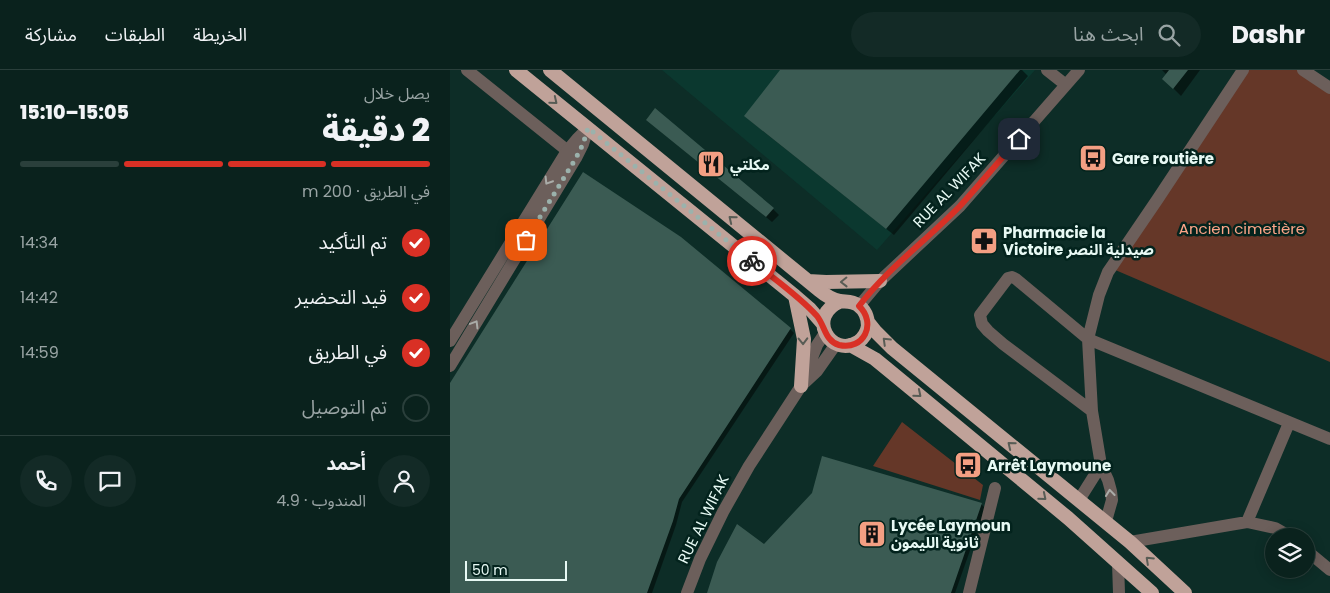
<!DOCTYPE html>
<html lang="ar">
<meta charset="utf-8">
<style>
:root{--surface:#0a221d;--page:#132a26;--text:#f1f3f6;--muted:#99a4a4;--line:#2a3f3b;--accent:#d93025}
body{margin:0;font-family:Poppins,"Noto Sans Arabic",sans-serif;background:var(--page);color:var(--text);direction:rtl;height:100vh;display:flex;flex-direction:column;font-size:19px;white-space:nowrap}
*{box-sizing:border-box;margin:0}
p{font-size:16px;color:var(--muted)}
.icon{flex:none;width:28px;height:28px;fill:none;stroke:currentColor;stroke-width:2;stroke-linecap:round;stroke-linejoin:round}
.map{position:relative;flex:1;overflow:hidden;direction:ltr}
.sheet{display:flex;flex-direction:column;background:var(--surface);width:450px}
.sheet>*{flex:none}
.tools{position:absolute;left:815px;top:458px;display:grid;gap:10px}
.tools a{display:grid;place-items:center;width:50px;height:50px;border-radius:50%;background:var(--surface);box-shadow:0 2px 12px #0003,0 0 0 1px var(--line);font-size:25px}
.scale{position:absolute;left:15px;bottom:12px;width:102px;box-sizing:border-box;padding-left:5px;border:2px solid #e7f9f4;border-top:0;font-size:14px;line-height:18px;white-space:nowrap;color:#e7f9f4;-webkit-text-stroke:4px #03231d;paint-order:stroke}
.pin{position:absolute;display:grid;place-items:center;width:42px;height:42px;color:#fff;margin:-21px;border-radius:10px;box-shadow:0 2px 8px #0006}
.courier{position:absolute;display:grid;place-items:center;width:50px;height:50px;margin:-25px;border:4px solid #d93025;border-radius:50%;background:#fff;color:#222;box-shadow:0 1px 6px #0007}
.summary em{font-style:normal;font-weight:800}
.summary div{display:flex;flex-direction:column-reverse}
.summary{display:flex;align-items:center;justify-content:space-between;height:85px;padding:0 20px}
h1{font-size:32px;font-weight:800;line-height:38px}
.bar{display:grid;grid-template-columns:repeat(4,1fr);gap:8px 5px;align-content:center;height:60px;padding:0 20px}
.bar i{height:6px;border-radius:4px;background:var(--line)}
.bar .selected{background:var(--accent)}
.bar p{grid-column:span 4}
.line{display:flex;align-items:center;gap:12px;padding:0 20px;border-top:1px solid var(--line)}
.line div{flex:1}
.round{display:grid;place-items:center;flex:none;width:52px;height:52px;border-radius:26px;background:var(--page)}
ol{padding:0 20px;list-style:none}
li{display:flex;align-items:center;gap:15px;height:55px}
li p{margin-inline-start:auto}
li .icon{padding:5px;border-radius:50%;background:var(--accent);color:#fff;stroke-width:4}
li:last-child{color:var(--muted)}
li i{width:28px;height:28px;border:2px solid var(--line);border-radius:50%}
header{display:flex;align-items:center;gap:30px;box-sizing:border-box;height:70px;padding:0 25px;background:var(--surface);border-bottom:1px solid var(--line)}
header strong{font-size:24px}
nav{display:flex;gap:28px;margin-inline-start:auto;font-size:18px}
.search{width:350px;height:45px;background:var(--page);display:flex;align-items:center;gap:12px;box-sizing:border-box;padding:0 18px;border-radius:28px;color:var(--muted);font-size:19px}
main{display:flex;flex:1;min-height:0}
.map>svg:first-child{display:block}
</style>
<header>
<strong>Dashr</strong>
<div class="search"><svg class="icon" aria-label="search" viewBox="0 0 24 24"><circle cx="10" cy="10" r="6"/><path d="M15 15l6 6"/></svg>ابحث هنا</div>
<nav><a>الخريطة</a><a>الطبقات</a><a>مشاركة</a></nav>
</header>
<main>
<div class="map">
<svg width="880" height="523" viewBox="0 0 880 523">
<rect width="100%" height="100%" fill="#0d2d27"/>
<path fill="#0b382f" d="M212,0H585L427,180Z"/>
<path fill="#653728" d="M797,0H860L880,14V292L656,196Z
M452,352L533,415L530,430L423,396Z"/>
<path fill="#0007" d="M332,0H572L578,6L444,165L303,53L295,46Z
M712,0H750L731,26L714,9L717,5Z
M205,40L323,139L329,145L322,152L203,55Z
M340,259L344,263L232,432L226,455L202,523H0V316Z
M531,434L535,438L505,523H259L314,475Z"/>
<path fill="#3b5b53" d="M330,0H570L436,159L294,46Z
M719,0H738L723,19L712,9Z
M205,38L324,138L316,147L196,50Z
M133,102L231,167L341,258L229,429L223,451L197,523H0V313Z
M372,386L532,433L501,523H257L267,492L287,454L314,474L362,423Z"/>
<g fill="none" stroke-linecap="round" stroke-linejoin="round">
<path stroke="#6c5f5b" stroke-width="12" d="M17,0L124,86
M853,0L880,18
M642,341L553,274L538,261L532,254L530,245L558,208L562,207L566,209L638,269L880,369
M629,430L651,395
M656,451L662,430L661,421L658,410L651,395L642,341L638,269L649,225L658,202L707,130L793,0
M797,452L839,353
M680,472L797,452L825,458L839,466
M856,480L880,500
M519,523L545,418"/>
<path stroke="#6c5f5b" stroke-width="12" d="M597,0L616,15
M409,236L430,211L510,136L629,0
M0,271L117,81L127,69L136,60
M0,296L126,88L133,74L138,58
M353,314L367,301L386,274
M668,493L669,523
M237,523L250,489L273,442L299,396L351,316L367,275L375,263"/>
<path stroke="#c0a299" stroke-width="14" d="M66,0L345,226L360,239L373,254
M100,0L369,220C375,225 382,230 390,231C396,232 402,231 408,235C415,240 418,248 418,256C417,262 414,268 408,272C381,289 355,246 391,231
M358,211L376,212L430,211
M345,226L354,269L351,316
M418,252L426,262L442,278L680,472L735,523
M400,275L425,289L436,298L618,448L702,523"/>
</g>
<defs><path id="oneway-chevron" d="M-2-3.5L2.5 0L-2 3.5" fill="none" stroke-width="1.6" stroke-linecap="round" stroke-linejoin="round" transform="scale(1.25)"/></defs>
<g stroke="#585c55">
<use href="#oneway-chevron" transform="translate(104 31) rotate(39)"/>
<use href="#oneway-chevron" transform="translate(282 149) rotate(-141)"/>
<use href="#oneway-chevron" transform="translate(394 212) rotate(179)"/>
<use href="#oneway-chevron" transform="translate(353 271) rotate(89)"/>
<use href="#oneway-chevron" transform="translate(436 271) rotate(-136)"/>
<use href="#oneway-chevron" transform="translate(468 324) rotate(40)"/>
<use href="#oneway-chevron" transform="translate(561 375) rotate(-141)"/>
<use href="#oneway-chevron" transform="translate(593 427) rotate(40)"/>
<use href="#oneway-chevron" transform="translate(699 490) rotate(-137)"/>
</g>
<g stroke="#aaaca8">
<use href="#oneway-chevron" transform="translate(98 111) rotate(122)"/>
<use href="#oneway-chevron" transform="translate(25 254) rotate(-59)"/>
<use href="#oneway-chevron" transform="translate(660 423) rotate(-96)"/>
</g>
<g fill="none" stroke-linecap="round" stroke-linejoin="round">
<path stroke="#9bb2ac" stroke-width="5" stroke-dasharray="0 9" d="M76,170L126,88L133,74L138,58L302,191"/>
<path stroke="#d93025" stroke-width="6" d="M302,191C324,209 348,225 367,246C375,256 375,271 389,275C414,281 427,253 409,236C438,198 477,170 510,136C530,114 549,91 569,69"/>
</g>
<defs>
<g id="bus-square" transform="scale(1.4375)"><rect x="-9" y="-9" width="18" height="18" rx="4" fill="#f39f83" stroke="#03231d"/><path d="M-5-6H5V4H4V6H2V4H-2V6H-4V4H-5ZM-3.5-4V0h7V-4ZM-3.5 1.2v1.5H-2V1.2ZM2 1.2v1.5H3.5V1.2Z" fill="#111"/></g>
<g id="restaurant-square" transform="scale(1.4375)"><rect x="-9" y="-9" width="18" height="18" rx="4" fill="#f39f83" stroke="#03231d"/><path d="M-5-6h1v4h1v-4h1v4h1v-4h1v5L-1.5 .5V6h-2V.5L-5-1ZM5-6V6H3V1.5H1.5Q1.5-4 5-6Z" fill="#111"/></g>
<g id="pharmacy-square" transform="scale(1.4375)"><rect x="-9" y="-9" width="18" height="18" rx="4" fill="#f39f83" stroke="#03231d"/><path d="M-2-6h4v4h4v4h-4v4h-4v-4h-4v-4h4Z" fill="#111"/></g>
<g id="building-square" transform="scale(1.4375)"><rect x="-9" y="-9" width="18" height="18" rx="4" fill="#f39f83" stroke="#03231d"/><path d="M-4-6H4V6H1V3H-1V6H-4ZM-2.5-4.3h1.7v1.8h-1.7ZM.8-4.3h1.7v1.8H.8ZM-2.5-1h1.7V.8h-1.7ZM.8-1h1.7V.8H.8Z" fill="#111"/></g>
</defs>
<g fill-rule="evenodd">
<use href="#bus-square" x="643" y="88"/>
<use href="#restaurant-square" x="261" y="94"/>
<use href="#pharmacy-square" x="534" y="171"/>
<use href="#bus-square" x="518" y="395"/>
<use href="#building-square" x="422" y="464"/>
</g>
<g text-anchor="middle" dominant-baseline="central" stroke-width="5" stroke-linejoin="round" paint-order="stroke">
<g font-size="15" font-weight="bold" fill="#e7f9f4" stroke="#03231d" text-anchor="start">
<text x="662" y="88">Gare routière</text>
<text x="280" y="94">مكلتي</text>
<text x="553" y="162">Pharmacie la<tspan x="553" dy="17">Victoire صيدلية النصر</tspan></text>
<text x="537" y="395">Arrêt Laymoune</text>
<text x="441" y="455">Lycée Laymoun<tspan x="441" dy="17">ثانوية الليمون</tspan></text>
</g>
<g font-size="15" fill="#e7f9f4" stroke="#03231d">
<text transform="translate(499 120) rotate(-46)">RUE AL WIFAK</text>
<text transform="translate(253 449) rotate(-64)">RUE AL WIFAK</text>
</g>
<g font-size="15" fill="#fca588" stroke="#03231d">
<text x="792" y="158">Ancien cimetière</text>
</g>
</g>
</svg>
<div class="tools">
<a><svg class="icon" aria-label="layers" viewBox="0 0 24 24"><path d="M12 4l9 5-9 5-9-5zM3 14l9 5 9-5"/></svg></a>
</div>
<div class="scale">50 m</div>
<div class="pin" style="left:76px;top:170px;background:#ea580c"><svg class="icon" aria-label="bag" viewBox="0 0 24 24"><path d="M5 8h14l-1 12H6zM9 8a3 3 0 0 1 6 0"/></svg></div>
<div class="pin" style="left:569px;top:69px;background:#1f2937"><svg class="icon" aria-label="home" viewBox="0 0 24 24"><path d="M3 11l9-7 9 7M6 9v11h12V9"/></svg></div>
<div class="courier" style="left:302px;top:191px"><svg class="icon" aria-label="bike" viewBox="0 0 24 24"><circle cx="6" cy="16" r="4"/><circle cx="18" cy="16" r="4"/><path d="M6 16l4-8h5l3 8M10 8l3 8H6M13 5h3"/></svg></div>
</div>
<section class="sheet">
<div class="summary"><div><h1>2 دقيقة</h1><p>يصل خلال</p></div><em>15:05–15:10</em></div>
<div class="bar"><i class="selected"></i><i class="selected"></i><i class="selected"></i><i></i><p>في الطريق · 200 m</p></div>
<ol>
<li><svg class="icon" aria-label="check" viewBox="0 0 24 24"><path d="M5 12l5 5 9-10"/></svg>تم التأكيد<p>14:34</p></li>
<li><svg class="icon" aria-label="check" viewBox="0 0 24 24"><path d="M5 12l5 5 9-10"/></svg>قيد التحضير<p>14:42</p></li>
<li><svg class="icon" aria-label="check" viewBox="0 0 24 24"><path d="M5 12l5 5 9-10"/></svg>في الطريق<p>14:59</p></li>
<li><i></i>تم التوصيل</li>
</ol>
<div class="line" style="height:90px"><a class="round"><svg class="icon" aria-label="person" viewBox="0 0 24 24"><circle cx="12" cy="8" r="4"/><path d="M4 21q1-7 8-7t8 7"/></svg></a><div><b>أحمد</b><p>المندوب · 4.9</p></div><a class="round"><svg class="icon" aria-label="chat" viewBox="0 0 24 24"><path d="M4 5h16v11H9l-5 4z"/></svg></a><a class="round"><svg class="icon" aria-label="phone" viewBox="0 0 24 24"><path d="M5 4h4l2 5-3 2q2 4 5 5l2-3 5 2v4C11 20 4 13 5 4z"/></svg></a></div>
</section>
</main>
